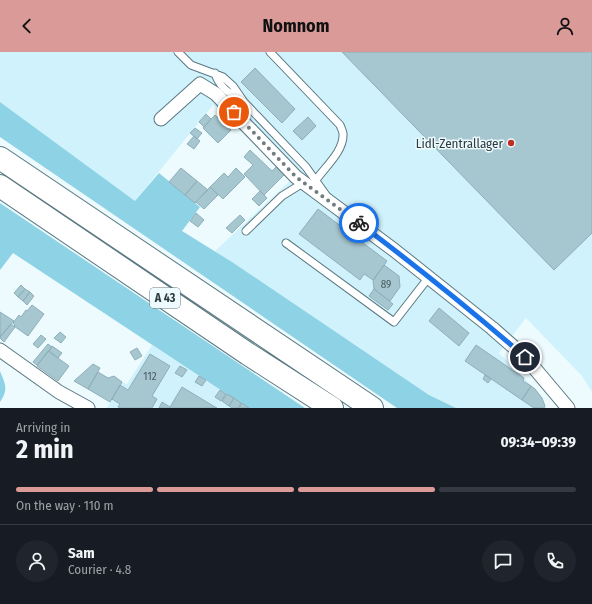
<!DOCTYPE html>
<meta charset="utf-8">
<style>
:root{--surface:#171b24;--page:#20242c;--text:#f1f3f6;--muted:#9ea1a6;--line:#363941;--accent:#da9b98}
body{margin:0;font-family:"Fira Sans Condensed",sans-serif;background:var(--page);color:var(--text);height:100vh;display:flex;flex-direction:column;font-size:15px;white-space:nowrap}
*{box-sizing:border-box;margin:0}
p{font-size:13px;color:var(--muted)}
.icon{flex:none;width:22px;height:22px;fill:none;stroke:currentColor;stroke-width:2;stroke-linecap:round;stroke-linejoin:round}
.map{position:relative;height:356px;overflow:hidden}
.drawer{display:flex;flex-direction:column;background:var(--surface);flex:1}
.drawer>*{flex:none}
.pin{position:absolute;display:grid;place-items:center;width:34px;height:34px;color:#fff;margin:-17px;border:2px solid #fff;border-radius:50%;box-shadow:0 1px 4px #0007}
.courier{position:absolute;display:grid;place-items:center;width:40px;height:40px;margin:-20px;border:3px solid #1a73e8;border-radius:50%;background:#fff;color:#222;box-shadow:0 1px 5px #0007}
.summary em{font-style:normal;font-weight:700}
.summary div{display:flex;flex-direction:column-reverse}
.summary{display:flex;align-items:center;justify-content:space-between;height:68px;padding:0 16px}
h1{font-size:26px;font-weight:700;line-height:30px}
.bar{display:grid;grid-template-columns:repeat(4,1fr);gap:6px 4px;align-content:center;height:48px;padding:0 16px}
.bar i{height:5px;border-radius:3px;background:var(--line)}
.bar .current{background:var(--accent)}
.bar p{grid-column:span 4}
.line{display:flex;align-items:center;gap:10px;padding:0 16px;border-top:1px solid var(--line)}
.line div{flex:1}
.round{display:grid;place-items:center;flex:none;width:42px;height:42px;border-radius:21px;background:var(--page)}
header{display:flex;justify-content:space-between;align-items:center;height:52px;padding:0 16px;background:var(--accent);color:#111;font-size:18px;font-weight:700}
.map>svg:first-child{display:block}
</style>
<header><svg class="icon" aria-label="back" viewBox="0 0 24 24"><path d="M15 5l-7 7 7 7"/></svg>Nomnom<svg class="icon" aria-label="person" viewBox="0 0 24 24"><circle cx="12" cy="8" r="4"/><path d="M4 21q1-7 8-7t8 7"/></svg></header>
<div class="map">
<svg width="592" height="356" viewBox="0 0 592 356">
<rect width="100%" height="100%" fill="#edfbfe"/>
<path fill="#d0f2fc" d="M0,0H592V340L582,324L526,266L499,301L535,337L542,346L546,356H456L429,343L215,199L291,128L213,53L135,149L0,50Z
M152,293L241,351L248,356H107L122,330L127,332Z"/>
<path fill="#8ed2e5" d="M0,50L135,149L159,121L200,155L182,179L232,210L429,343L456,356H397L0,85Z
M0,151L305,356H248L13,201L0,218Z
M0,319C5,332 9,337 0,350Z"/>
<path fill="#a6c6d0" stroke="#8fafb8" d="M342,0H592V181L554,218Z
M255,16L295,57L282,71L241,30Z
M206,62L211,67L204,75L199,70Z
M215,63L231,78L218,91L203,76Z
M308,65L316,74L302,88L293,79Z
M195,76L202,81L197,87L190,81Z
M194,84L200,89L194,97L187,92Z
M250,98L272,119L277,114L285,122L264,143L244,122L253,113L244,105Z
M181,116L197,129L185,143L169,130Z
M236,116L245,125L223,147L210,135L224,121L228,125Z
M197,129L208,138L195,151L185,143Z
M210,135L218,143L204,157L196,150Z
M260,139L267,146L259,154L252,147Z
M318,157L387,209L373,228L364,222L360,228L299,182Z
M196,161L204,168L198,175L190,169Z
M240,163L245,168L232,181L226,176Z
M384,213L399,224L400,235L390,249L374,237L373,229Z
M21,233L25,237L18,245L14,241Z
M25,237L30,240L23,249L18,245Z
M374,237L393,252L388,258L369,244Z
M30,240L34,244L27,253L23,249Z
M32,253L44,262L28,284L14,274L15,273L13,271L19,263L21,265L26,258L27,259Z
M439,256L469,281L459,294L429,269Z
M0,260L14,269L0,285Z
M11,272L15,275L4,290L0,286V285Z
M60,280L66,285L61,291L54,286Z
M41,283L46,287L38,296L33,292Z
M48,292L52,295L37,313L33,310Z
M476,293L524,326L523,329L531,334L522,348L465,309Z
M52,294L62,301L58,306L49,299Z
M137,296L142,304L135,308L130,300Z
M48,299L69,314L58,329L37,314Z
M150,302L170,314L152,344L157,347L152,356H120L118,355L120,352L112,347L120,333L128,338Z
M93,312L100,316L88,337L74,329Z
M180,314L187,318L182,325L175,321Z
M98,320L108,326L114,324L122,330L110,350L88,337Z
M485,323L491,327L488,331L483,327Z
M199,324L206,328L202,334L195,330Z
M531,334L535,337L542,346L545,354L544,356H534L522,348Z
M182,335L215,355L217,356H159L162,350L170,355Z
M220,338L226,342L221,349L215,345Z
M227,342L234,346L229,354L222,349Z
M234,346L241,351L238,356H232L229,354Z
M242,351L249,356H239Z"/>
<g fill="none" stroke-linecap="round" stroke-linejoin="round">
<g stroke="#5a7881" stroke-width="9">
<path id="service" d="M178,0L191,13L223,25L233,34L244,50L306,115L326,143
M270,0L340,73C341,76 343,79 343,82C344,99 325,115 316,128
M215,21C219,35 229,41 240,48
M246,179L282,144L303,131
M286,191L394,270L429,225"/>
</g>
<g stroke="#5a7881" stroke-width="15">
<path id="minor" d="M161,67L200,32L216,42L296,125L394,198L492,276L525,305L568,356
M0,298L59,340L88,356"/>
</g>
<g stroke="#5a7881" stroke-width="24">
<path id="motorway" d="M0,106L372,356
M0,134L248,302L332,356"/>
</g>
<use href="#service" stroke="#fff" stroke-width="7"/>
<use href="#minor" stroke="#fff" stroke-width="13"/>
<use href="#motorway" stroke="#fff" stroke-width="22"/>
</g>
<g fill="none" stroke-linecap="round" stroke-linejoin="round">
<path stroke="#707e81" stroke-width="4" stroke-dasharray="0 7.2" d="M234,60L296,125L359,171"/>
<path stroke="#1a73e8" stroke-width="5" d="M359,171C416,214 471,258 525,305"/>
</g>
<circle fill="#bd2f24" stroke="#edfbfe" stroke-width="1.5" cx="511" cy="91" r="4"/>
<g text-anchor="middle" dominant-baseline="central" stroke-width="3" stroke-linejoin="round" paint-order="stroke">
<g font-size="11" fill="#4b5d62">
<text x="386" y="232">89</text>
<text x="150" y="324">112</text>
</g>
<rect fill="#edfbfe" stroke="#677478" stroke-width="1" x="150" y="236" width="30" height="20" rx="3"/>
<g font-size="12" font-weight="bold" fill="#2d3a3e">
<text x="165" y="246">A 43</text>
</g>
<g font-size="13" fill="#2d3a3e" stroke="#edfbfe" text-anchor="end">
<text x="503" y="91">Lidl-Zentrallager</text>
</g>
</g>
</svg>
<div class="pin" style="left:234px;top:60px;background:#ea580c"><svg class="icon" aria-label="bag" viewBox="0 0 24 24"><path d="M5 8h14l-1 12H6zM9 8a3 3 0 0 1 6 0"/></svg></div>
<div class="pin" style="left:525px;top:305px;background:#1f2937"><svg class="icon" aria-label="home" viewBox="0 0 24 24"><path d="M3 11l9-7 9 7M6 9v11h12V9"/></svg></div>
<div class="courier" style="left:359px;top:171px"><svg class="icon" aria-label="bike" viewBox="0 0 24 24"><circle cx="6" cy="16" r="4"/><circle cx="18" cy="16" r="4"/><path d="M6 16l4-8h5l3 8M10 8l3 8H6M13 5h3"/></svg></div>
</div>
<section class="drawer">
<div class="summary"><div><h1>2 min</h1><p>Arriving in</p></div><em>09:34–09:39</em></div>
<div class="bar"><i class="current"></i><i class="current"></i><i class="current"></i><i></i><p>On the way · 110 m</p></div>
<div class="line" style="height:72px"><a class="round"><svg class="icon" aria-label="person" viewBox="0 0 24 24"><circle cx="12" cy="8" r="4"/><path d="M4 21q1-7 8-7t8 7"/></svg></a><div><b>Sam</b><p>Courier · 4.8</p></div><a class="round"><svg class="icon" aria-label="chat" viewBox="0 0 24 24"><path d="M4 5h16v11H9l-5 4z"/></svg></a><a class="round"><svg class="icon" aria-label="phone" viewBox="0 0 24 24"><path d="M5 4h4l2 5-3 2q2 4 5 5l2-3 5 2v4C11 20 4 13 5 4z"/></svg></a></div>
</section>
